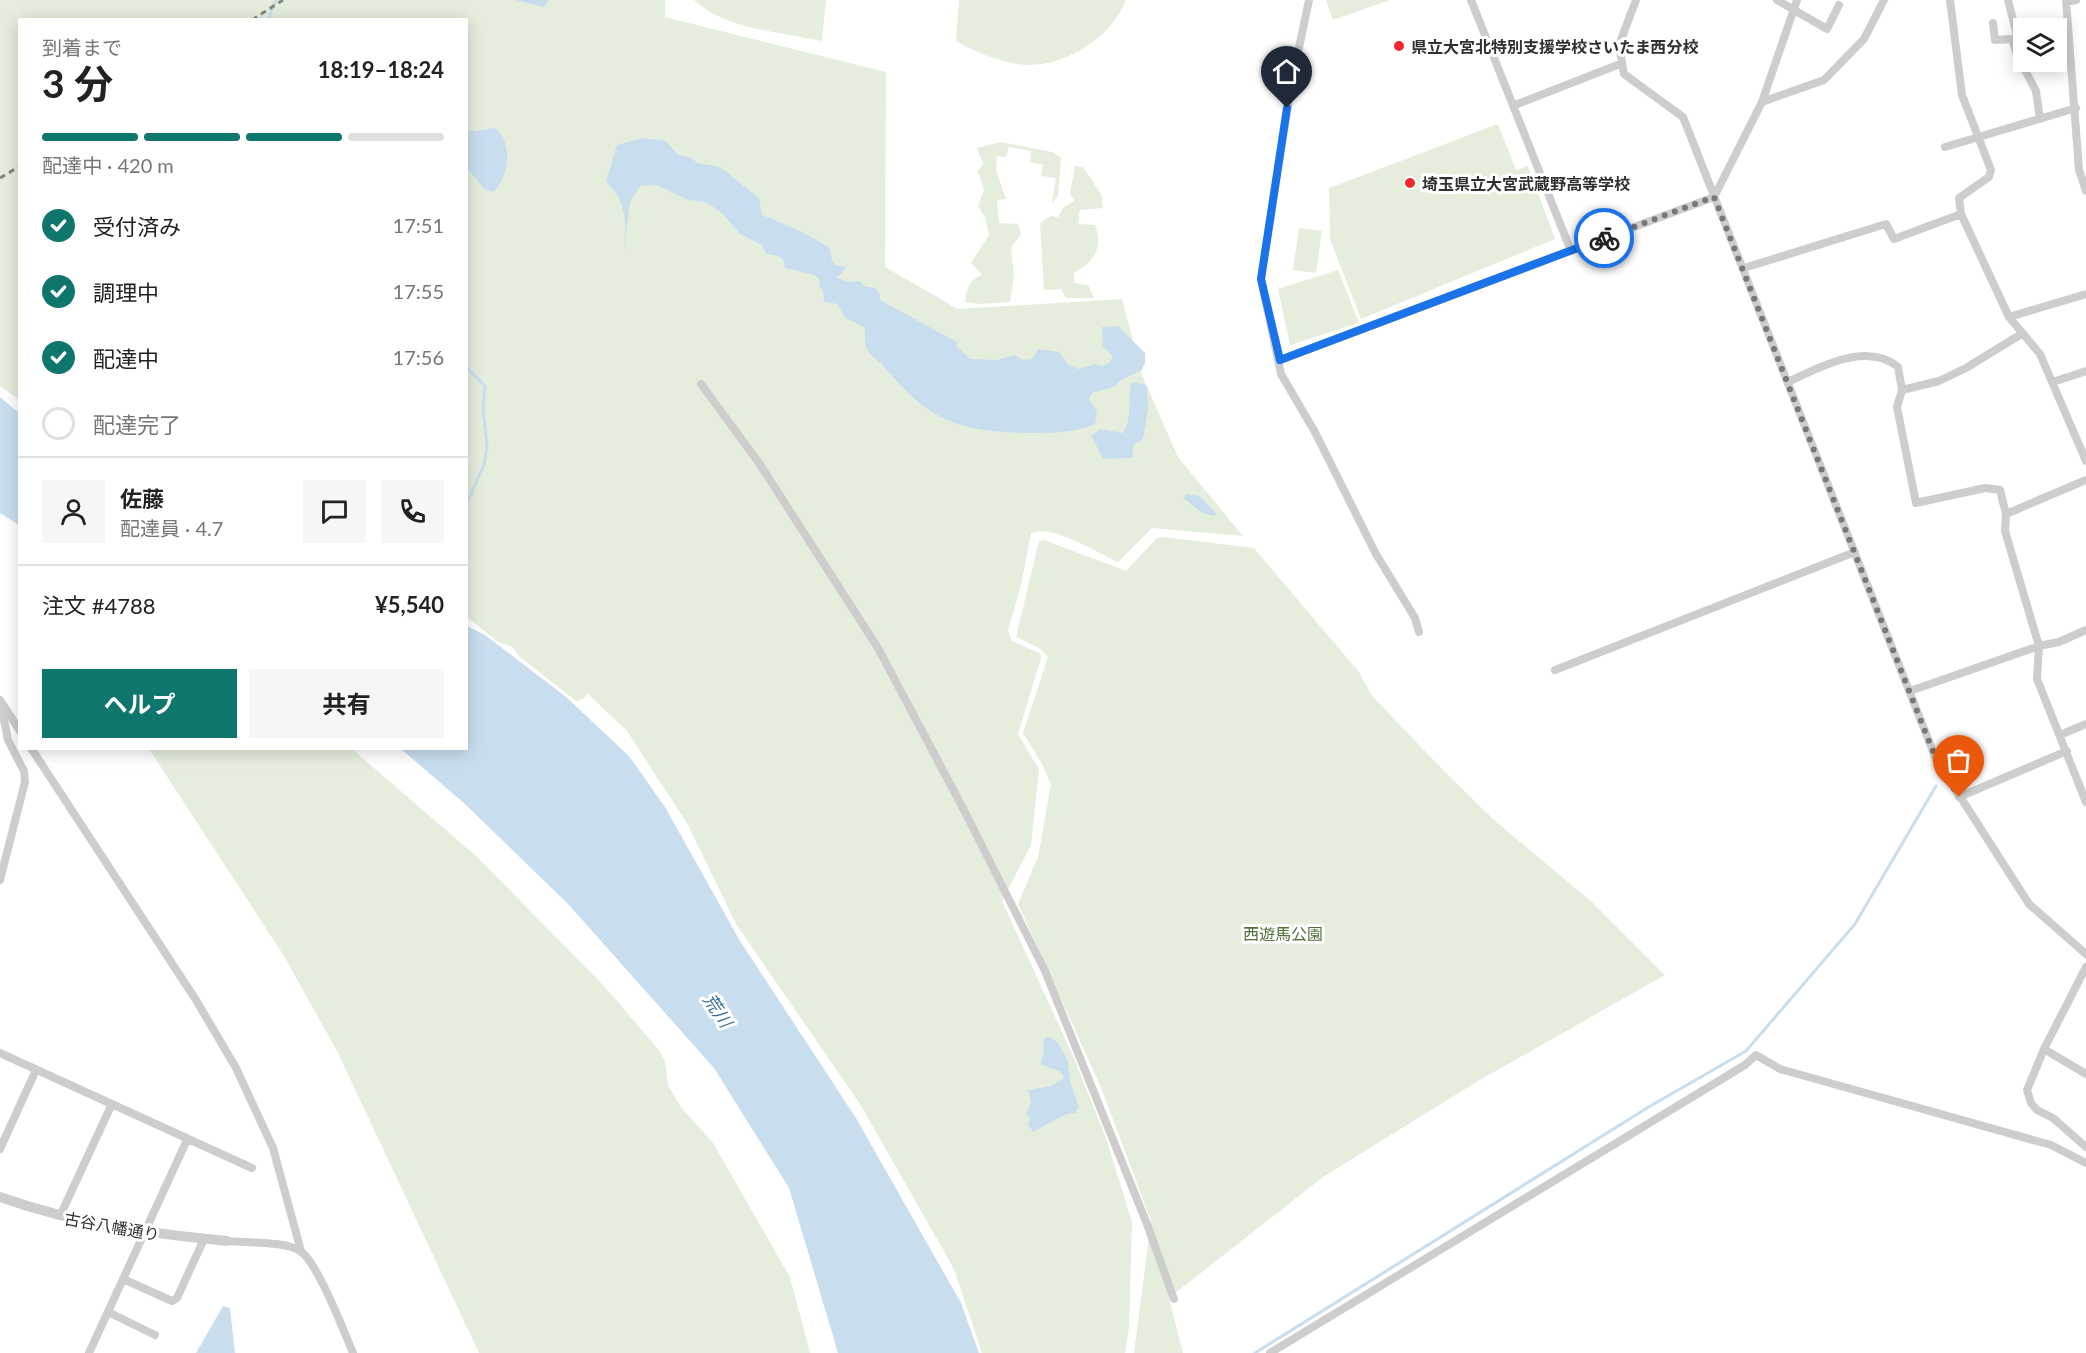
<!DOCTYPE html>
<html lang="ja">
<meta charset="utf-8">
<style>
:root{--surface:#fff;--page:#f6f6f6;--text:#222;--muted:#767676;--line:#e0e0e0;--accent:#0f766e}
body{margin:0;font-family:Lato,"Noto Sans JP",sans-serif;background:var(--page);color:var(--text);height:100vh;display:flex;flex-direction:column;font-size:22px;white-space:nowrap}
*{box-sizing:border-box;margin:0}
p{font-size:20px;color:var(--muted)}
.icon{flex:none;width:33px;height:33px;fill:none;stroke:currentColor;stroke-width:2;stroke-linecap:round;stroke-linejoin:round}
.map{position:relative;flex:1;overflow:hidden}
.drawer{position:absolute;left:18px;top:18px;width:450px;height:732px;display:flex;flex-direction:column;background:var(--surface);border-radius:0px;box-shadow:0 3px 15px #0003}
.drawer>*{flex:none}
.tools{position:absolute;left:2013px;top:18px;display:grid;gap:12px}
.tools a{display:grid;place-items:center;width:54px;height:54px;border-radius:0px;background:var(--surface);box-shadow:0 3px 15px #0003;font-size:30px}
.pin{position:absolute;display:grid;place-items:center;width:51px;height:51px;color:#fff;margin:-62px -26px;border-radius:50% 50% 50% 0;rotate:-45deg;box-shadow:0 0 6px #0007}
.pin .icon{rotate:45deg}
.courier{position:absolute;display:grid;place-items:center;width:60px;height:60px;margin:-30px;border:4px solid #1a73e8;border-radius:50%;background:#fff;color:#222;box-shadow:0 2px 8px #0007}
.overview em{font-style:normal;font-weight:700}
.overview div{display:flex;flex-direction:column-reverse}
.overview{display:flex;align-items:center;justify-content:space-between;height:102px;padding:0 24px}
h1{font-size:39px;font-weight:700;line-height:45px}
.bar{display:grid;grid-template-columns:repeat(4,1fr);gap:9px 6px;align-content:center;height:72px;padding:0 24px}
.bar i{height:8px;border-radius:4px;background:var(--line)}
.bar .selected{background:var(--accent)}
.bar p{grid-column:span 4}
.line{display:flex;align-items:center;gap:15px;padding:0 24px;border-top:2px solid var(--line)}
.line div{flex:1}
.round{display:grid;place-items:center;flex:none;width:63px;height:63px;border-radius:0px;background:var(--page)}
ol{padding:0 24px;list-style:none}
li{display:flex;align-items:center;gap:18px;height:66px}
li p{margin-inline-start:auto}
li .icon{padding:6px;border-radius:50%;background:var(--accent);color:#fff;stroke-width:4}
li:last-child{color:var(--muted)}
li i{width:33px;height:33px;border:3px solid var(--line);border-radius:50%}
.action{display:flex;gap:12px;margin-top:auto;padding:12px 24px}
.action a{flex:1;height:69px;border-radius:0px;background:var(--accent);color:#fff;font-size:24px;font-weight:700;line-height:69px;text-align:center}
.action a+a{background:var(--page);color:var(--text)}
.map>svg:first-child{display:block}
</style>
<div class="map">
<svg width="2086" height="1353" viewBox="0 0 2086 1353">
<rect width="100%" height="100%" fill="#fff"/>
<path fill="#e5eedd" d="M0,0H665V17L886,72L885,267L958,309L1122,299L1142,375L1178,457L1243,536L1152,528L1118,562C1095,552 1054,524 1031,533L1021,585L1008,630L1012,641L1040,653L1041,658L1018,734L1039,769L1031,845L1002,901L1074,1058L1106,1138L1132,1222L1129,1327L1125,1353H982L954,1269L860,1104L736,924L688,825L627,731L587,693L585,698L576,701L520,657L512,647L498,642L467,617L466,20H20L19,400L0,386Z
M694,0H826L822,41C781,32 726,30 694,0Z
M959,0H1126C1111,39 1060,71 1017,64C995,60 975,52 956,41Z
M1326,0H1390L1333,20Z
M1498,124L1516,170L1528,166L1555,239L1361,319L1330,239L1329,188Z
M1001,142L1052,152L1061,157L1058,196L1052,203L1056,178L1041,176L1043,165L1030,162L1031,151L1009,147L1006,157L997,156L996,170L1006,199L997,200L999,223L1018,224L1021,235L1011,247L1014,277L1010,302L981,304L965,302C967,289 969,279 982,275L971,263L989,235L985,217L978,206L984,190L978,171L983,164L977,148Z
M1075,166L1083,167L1101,194L1103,208L1080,210L1078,224L1095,225C1103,248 1095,261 1074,273V283L1088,285L1094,298H1066L1061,289L1044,290L1040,223L1051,216L1058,217L1063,208L1074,201L1070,193Z
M1299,228L1322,231L1316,273L1293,270Z
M1338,270L1359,323L1290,345L1278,289Z
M1163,537L1254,548L1359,672L1372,696L1447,774L1493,819L1592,902L1665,975L1478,1081L1323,1177L1169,1298L1183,1353H1134L1151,1221L1100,1085L1018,904L1038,857L1051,784L1041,762L1023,733L1048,657L1039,648L1016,637L1039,541L1044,540L1126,571L1157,538Z
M149,749H352L475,855L606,988L658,1049L665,1061L668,1085L680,1106L713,1143L790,1277L810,1353H479L338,1053L284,956Z"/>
<path fill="#c8deef" d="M515,0H549L544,7Z
M495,128C513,142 510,178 493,192L485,190L467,168L466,129L474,131Z
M642,138L666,141L678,155L692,158L697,163L720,167L759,198L762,215C786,224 808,234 830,248L832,261L835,265L847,267L837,278L848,282L860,281L864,286L875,288L880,294V300L957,342L956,346L970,359L997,360L1014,355L1024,360L1032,359L1038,349L1059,352L1068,364L1078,369L1095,364L1102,366L1109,363L1113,357L1103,346L1102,327L1118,326L1145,353V363L1142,370L1121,380L1114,387L1092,393L1089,399L1097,412L1095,424C1074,433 1053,433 1031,433C959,432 929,422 883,365C878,360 870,356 867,349C863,342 867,335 864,327L845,318L838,304L824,302L823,290L819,286L820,280L815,275L785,268L784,261L779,256L766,254L762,245L740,234L723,214L706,202L688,200L657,185L640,186L630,202L624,251C626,224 628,202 606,182L617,145Z
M1135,382L1147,386L1148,409L1143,439L1134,444L1132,458L1103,459L1091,435L1101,429L1123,433C1133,417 1127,402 1131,384Z
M0,397L19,413V525L0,513Z
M1186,494L1200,496L1217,515C1203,518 1194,505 1183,498Z
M467,626L485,635L565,696L629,756L665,807L740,941L856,1118L961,1303L979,1353H838L789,1188L714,1068L569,905L465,804L401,749L466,748Z
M1046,1037H1051L1059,1044L1068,1061L1070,1082L1079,1107L1075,1113L1064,1115L1033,1132L1028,1124L1030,1118L1026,1114L1031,1102L1028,1090L1051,1086L1064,1078L1061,1072L1040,1064L1044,1053L1043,1041Z
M223,1306L230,1308L235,1353H196Z"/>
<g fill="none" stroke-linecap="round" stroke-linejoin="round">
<path stroke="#c8deef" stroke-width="3" d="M268,20L276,0
M466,367L485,386L483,408L487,446L484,465L466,505
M1255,1353L1647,1108L1746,1051L1855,924L1936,786"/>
<path stroke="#cdcdcd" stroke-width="8" d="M1309,0L1291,86L1261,279L1281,374L1316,434L1376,554L1415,618L1419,632
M1471,0L1571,251
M1636,0L1619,45L1624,74L1683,117L1936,759L2029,904L2086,954
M1777,0L1827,29L1839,5
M2008,0L2020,47L2017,55L2036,91L2040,119
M2066,0L2079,170L2086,191
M2066,2L2076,0
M1993,23L1995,40L2012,39L2017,55
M1762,102L1824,80L1864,39L1884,0
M1515,105L1620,64
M1945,147L2076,108
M1961,214L2009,317L2040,354L2086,461
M1744,268L1886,224L1894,239L1961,214L1959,198L1989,177L1991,170L1962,95L1950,0
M2009,317L2086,294
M1280,360L1714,197L1762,102L1797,0
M1788,382C1819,367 1867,341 1898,367L1902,390L1939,381L1966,368L2023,333
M2053,382L2086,371
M701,384L759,463L878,648L965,812L1045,971L1147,1224L1174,1299
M1902,390L1897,407L1916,503L1985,488L2000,490L2006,514L2005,531L2039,646L2037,679L2086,802
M2006,514L2086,480
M1555,670L1855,552
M1910,691L2039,646L2059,642L2086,630
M2,703L20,731
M2060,735L2086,724
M31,748L196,1000L236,1068L273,1148L301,1251
M1959,797L2067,751
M0,880L25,782L24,771L8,740L0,700
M2086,967L2044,1049L2027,1090L2031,1103L2037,1110L2053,1118L2086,1147
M2044,1049L2086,1074
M0,1053L252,1168
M0,1149L36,1070
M60,1216L111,1106
M227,1241C245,1243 286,1241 300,1251C317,1261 344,1332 353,1353
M123,1279L172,1301L177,1298L204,1239
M108,1312L155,1335
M89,1353L187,1140
M1270,1353L1745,1065L1756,1055L1780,1069L2051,1145L2086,1163"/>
<path stroke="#cdcdcd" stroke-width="10" d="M0,1197C76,1224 147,1233 227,1241"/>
<path stroke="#858585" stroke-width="3" stroke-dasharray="6 4.5" stroke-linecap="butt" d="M252,20L283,0
M0,178L20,166"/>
</g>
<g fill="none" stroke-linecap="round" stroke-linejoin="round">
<path stroke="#787878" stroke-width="6" stroke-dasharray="0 10.8" d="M1604,238L1714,197L1936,759L1959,797"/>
<path stroke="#1a73e8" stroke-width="8" d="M1287,108L1261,279L1280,360L1604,238"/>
</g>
<g fill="#f2272e" stroke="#fff" stroke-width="2">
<circle cx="1399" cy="46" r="6"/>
<circle cx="1410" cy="183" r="6"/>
</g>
<g text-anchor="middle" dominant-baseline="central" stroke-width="6" stroke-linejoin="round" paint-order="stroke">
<g font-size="16" font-weight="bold" fill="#303030" stroke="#fff" text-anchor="start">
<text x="1411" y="46">県立大宮北特別支援学校さいたま西分校</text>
<text x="1422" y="183">埼玉県立大宮武蔵野高等学校</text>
</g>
<g font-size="16" fill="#517039" stroke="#fff">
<text x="1283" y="933">西遊馬公園</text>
</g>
<g font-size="16" fill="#303030" stroke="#fff">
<text transform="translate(112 1226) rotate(10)">古谷八幡通り</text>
</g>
<g font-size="18" font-style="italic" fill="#376f99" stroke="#fff">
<text transform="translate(718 1010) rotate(56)">荒川</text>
</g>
</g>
</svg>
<div class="tools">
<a><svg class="icon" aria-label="layers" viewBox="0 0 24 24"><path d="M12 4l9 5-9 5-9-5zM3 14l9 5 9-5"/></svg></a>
</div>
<div class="pin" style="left:1959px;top:797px;background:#ea580c"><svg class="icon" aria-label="bag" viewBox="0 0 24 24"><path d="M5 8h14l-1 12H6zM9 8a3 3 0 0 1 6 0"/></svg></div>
<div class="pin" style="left:1287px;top:108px;background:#1f2937"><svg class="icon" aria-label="home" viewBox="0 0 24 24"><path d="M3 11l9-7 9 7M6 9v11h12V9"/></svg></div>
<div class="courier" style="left:1604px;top:238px"><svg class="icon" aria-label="bike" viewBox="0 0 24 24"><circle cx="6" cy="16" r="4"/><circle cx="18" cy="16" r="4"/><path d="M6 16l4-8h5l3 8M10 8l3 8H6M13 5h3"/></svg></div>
<section class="drawer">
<div class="overview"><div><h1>3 分</h1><p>到着まで</p></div><em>18:19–18:24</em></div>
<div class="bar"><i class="selected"></i><i class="selected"></i><i class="selected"></i><i></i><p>配達中 · 420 m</p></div>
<ol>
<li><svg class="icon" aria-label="check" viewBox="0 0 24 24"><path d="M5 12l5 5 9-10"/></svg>受付済み<p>17:51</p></li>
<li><svg class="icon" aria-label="check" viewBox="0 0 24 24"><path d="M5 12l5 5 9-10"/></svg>調理中<p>17:55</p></li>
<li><svg class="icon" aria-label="check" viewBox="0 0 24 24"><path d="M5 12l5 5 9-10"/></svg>配達中<p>17:56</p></li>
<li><i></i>配達完了</li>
</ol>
<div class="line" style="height:108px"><a class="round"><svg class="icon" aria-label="person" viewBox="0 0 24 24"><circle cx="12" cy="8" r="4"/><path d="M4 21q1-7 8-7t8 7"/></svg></a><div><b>佐藤</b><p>配達員 · 4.7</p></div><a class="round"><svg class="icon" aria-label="chat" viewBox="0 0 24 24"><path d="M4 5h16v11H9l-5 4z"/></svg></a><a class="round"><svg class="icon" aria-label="phone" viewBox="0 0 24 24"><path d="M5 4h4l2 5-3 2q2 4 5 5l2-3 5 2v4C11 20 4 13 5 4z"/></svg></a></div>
<div class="line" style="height:78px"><div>注文 #4788</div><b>¥5,540</b></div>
<div class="action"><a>ヘルプ</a><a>共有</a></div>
</section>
</div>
